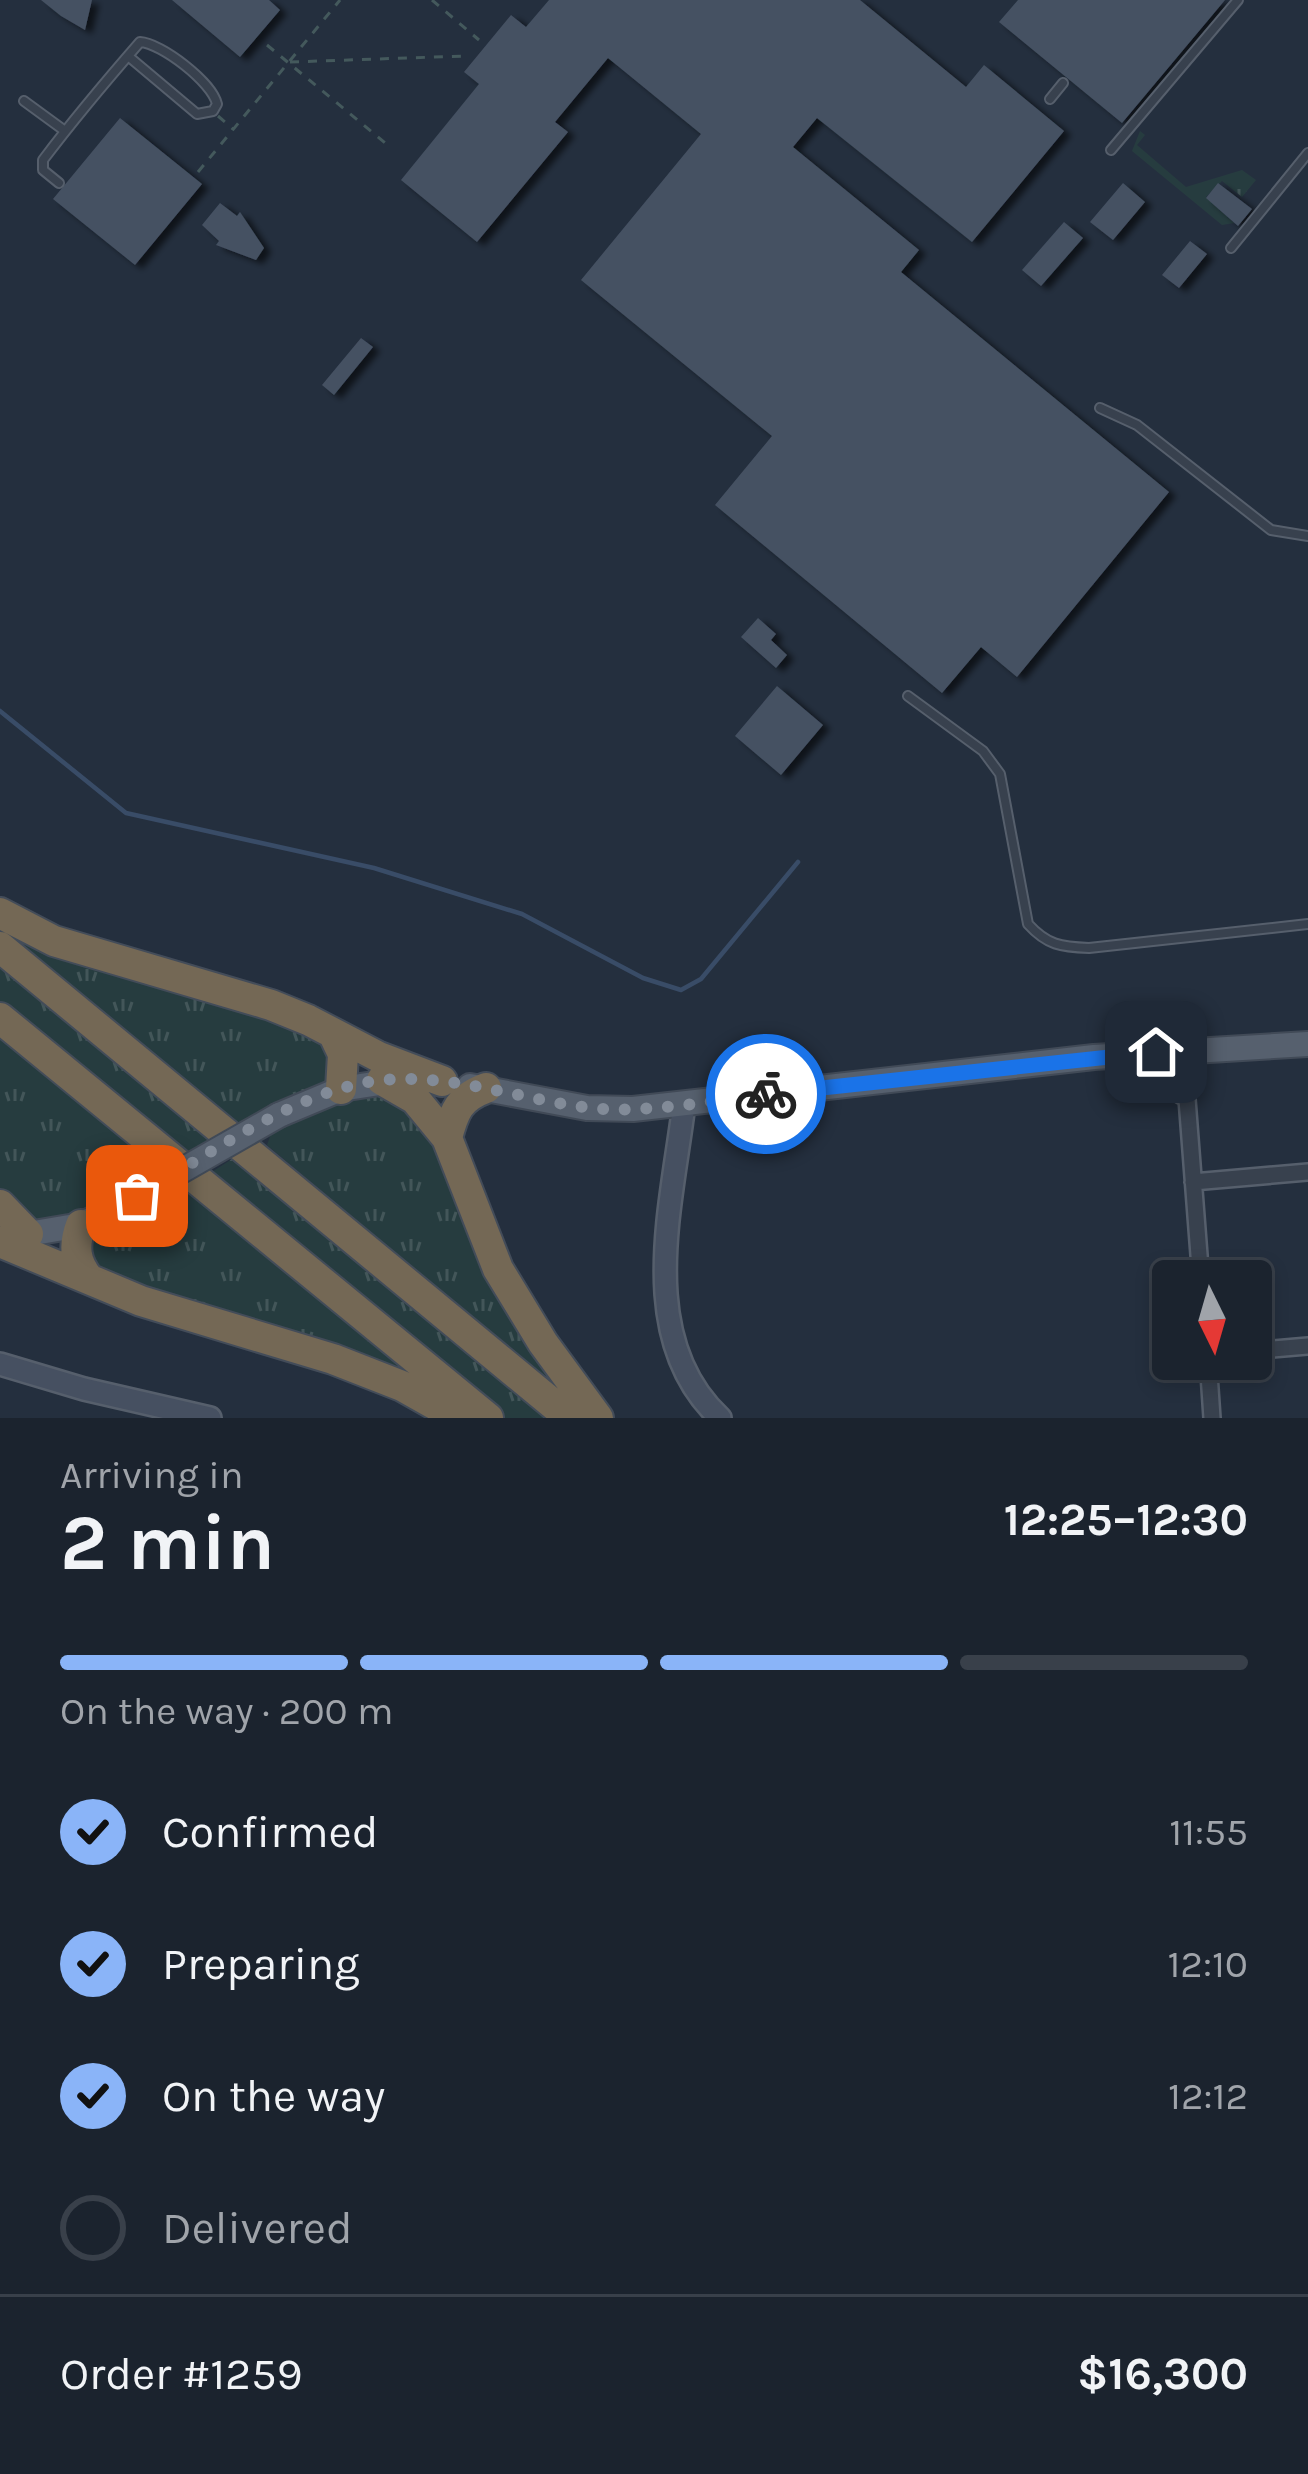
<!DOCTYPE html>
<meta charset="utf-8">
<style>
:root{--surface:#1b232e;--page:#242b36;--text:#f1f3f6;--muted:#a0a4aa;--line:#39404a;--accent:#8ab4f8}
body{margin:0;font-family:Karla,sans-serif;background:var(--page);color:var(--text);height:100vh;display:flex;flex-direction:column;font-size:45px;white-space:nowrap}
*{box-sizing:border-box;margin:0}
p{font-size:39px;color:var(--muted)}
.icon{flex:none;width:66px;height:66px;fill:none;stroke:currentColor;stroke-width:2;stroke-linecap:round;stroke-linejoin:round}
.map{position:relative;height:1418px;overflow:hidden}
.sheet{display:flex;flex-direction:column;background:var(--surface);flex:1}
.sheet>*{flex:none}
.needle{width:78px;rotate:175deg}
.controls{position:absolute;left:1152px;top:1260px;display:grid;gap:24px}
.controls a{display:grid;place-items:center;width:120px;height:120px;border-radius:12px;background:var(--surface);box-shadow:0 6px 18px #0003,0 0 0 3px var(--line);font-size:60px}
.pin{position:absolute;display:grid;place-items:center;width:102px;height:102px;color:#fff;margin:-51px;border-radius:24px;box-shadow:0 6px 18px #0006}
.courier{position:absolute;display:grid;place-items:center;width:120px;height:120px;margin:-60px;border:9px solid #1a73e8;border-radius:50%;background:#fff;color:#222;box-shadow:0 3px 15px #0007}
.overview em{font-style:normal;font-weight:700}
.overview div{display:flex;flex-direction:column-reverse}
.overview{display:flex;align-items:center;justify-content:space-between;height:204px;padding:0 60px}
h1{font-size:78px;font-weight:700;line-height:90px}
.bar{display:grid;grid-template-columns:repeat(4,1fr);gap:18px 12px;align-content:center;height:144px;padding:0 60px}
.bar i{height:15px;border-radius:9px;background:var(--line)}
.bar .active{background:var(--accent)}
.bar p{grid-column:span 4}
.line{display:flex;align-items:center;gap:30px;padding:0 60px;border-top:3px solid var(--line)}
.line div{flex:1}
ol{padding:0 60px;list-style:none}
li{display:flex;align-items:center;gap:36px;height:132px}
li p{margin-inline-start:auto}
li .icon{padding:12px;border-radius:50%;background:var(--accent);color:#111;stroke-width:4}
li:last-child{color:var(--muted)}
li i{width:66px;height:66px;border:6px solid var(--line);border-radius:50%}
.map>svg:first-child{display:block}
</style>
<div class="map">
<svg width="1308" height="1418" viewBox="0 0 1308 1418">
<defs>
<pattern id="grass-tufts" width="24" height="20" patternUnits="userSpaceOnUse" patternTransform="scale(3)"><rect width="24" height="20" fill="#263c3f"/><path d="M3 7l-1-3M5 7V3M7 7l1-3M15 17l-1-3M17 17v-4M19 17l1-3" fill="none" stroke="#435659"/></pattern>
<filter id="shadow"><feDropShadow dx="7" dy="4" stdDeviation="3" flood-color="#0009"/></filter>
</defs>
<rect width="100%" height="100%" fill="#242f3e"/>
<path fill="url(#grass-tufts)" d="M1140,131L1145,135L1137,145L1186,187L1242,170L1256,180L1242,197L1222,181L1206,197L1234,223L1222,225L1132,151Z
M0,922L244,1005L329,1046L333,1083L240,1132L0,934Z
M0,958L217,1137L184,1157L0,1005Z
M0,1029L168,1169L72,1219L28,1224L0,1194Z
M369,1095H384L420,1116L581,1410L267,1145L271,1134L320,1110Z
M240,1154L560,1418H500L204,1177Z
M187,1183L469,1417L99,1276L85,1242L89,1235L157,1204Z"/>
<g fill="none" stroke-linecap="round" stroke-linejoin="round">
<path stroke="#394c67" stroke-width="4.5" d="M0,711L126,813L374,868L522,914L643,978L681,990L701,979L798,862"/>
</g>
<path fill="#455162" filter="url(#shadow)" d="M41,0H92L85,30L61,16Z
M172,0H269L280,10L240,57Z
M549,0H860L966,87L984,65L1064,131L972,242L817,118L793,147L919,250L901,272L1169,492L1017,677L981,647L942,693L715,505L772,436L581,280L701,134L608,58L555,122L568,132L477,242L401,180L479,84L464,72L511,15L526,27Z
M1018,0H1225L1122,123L999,22Z
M120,118L202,184L135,265L53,199Z
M1123,183L1145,202L1113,240L1090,222Z
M1218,183L1252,209L1238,226L1206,198Z
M220,203L237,216L240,212L264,248L256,260L216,245L219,241L202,225Z
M1064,222L1083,238L1041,286L1022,270Z
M1190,241L1207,254L1179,288L1162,275Z
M361,338L373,347L334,395L322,385Z
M758,618L776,634L771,640L787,655L776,668L741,637Z
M777,686L823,725L781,775L735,736Z"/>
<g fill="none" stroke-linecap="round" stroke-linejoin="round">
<g stroke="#565f6c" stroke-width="12">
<path id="service" d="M1050,99L1063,83
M24,101L65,131
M1111,150L1238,0
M59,183L43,170V160C74,119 106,81 140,42C161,43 212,82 217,104L213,111L197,114L128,56
M1231,248L1308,153
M1100,408L1137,425L1271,530L1308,536
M908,696L983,751L1000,774L1028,924C1047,945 1061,947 1089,948L1308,924"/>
</g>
<g stroke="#565f6c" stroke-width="20">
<path id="minor" d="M1156,1052L1157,1081L1187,1099L1201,1281
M1193,1182L1308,1172
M1251,1351L1308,1346
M1208,1359L1212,1418"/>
</g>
<g stroke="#565f6c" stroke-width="26">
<path id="secondary" d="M684,1104C672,1205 634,1338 720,1418
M0,1364L84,1389L210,1418"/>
</g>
<g stroke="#414a57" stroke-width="28">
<path id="primary" d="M470,1086L587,1108L633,1109L1094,1057L1308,1044
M279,1115L341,1089L399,1080
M28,1234L81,1225L137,1196"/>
</g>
<g stroke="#434c59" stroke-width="34">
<path id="motorway" d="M0,913L54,941L271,1005L308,1020L379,1057L442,1081
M0,947L570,1418
M0,1018L488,1418
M334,1035L343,1054L341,1089
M382,1080L415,1099L447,1138L498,1269L543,1343L598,1418
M447,1138C454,1111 459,1098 486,1088
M0,1205L28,1234
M81,1225C73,1246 75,1262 89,1279
M0,1242L141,1301L333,1359L402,1386L459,1418"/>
</g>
<path stroke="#44595c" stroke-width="3" stroke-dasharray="9 9" stroke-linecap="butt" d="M432,0L479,40
M267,45L390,147
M290,62L465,56
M218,116L233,129
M198,172L340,0"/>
<use href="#service" stroke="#38414e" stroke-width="8"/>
<use href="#minor" stroke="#38414e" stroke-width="15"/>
<use href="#secondary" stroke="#465061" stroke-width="21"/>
<use href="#primary" stroke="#56606e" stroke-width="24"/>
<use href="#motorway" stroke="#746855" stroke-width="30"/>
<g stroke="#414a57" stroke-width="28" stroke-linecap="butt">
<path id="primary-bridge" d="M137,1196L279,1115"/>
</g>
<use href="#primary-bridge" stroke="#56606e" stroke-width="24"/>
</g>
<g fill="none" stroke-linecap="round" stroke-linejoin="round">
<path stroke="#828b98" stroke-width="12" stroke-dasharray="0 21.6" d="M137,1196C209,1155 301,1087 384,1080C452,1074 517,1098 583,1107C643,1115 707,1101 766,1094"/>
<path stroke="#1a73e8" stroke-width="15" d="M766,1094L1156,1052"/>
</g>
</svg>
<div class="controls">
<a><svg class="needle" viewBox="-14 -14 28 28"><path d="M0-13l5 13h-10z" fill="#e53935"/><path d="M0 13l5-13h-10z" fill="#a0a4aa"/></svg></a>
</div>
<div class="pin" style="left:137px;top:1196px;background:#ea580c"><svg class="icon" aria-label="bag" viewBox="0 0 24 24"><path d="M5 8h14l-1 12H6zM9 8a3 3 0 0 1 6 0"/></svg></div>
<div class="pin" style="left:1156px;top:1052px;background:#1f2937"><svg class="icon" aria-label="home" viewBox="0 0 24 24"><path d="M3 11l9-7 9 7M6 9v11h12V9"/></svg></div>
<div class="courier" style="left:766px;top:1094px"><svg class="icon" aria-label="bike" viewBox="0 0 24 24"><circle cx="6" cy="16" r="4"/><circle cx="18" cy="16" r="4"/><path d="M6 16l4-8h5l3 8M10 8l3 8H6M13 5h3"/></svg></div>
</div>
<section class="sheet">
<div class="overview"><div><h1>2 min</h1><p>Arriving in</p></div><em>12:25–12:30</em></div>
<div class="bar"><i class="active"></i><i class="active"></i><i class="active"></i><i></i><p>On the way · 200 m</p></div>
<ol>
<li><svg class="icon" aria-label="check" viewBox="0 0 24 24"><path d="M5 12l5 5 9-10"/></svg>Confirmed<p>11:55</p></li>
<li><svg class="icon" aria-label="check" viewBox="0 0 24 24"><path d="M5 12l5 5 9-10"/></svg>Preparing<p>12:10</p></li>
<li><svg class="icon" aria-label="check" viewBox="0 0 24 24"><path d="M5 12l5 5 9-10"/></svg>On the way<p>12:12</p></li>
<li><i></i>Delivered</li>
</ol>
<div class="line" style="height:156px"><div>Order #1259</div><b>$16,300</b></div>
</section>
